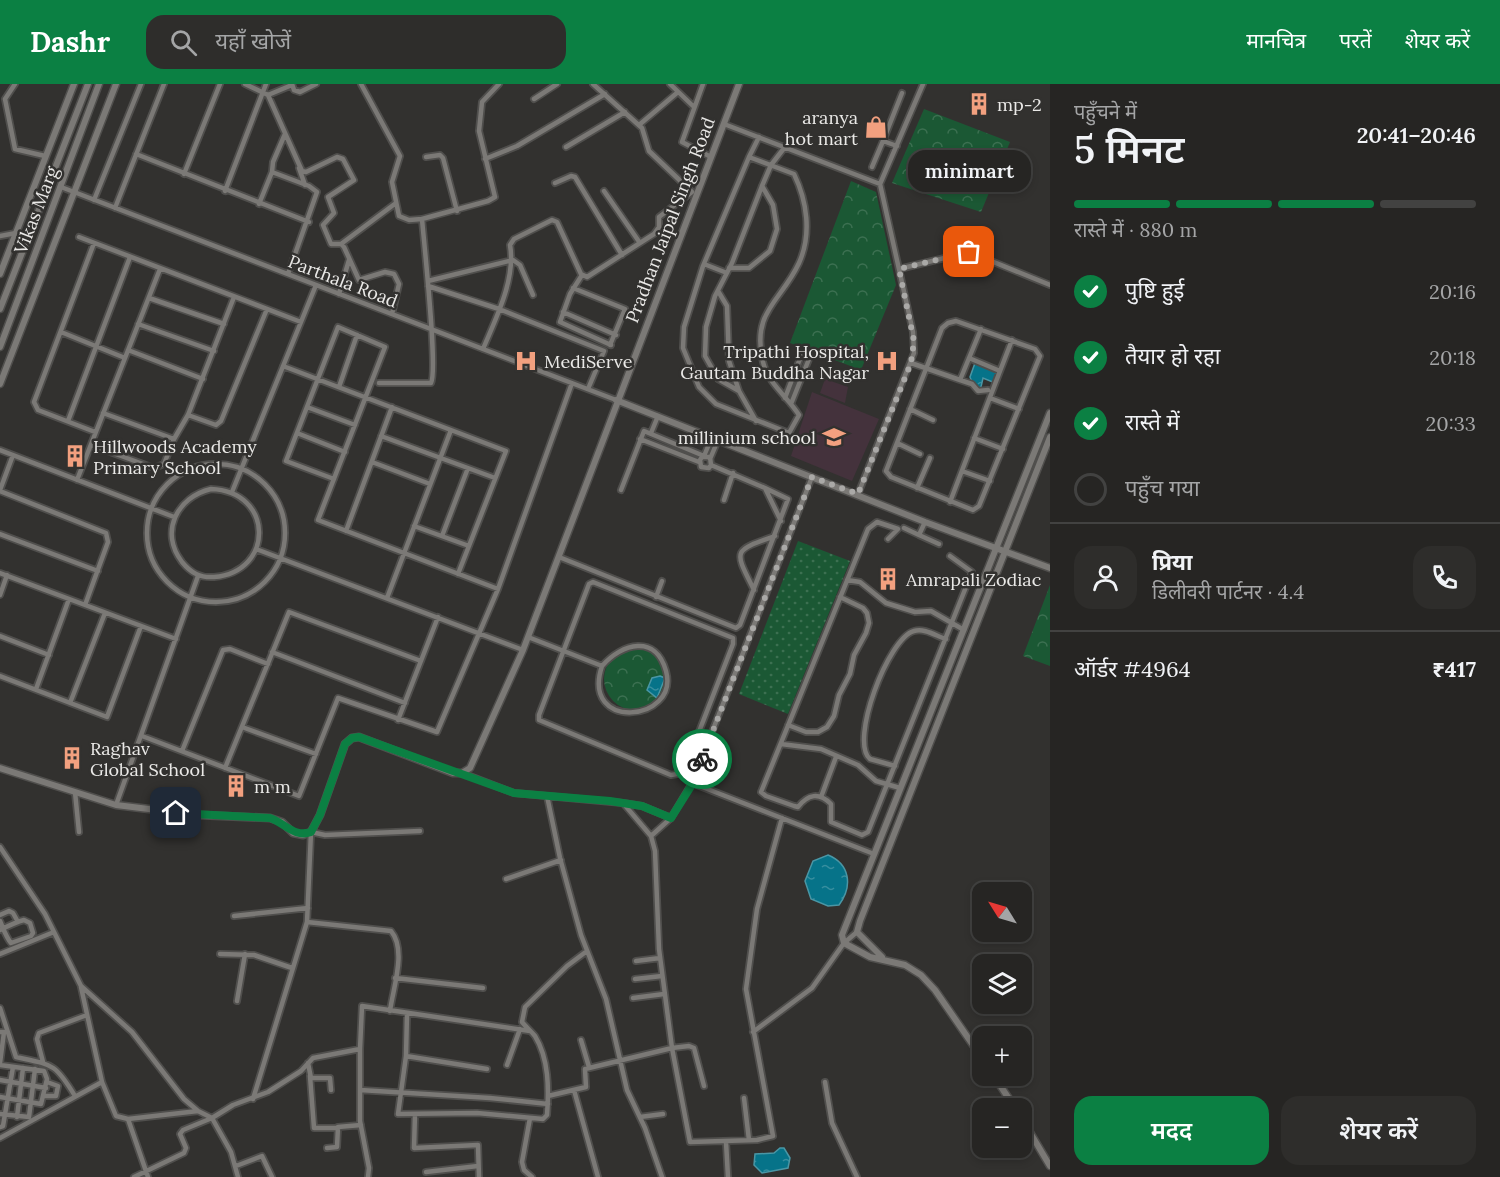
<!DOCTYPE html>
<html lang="hi">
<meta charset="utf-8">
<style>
:root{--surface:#262523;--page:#2e2d2b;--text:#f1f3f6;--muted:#a4a5a6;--line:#424241;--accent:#0b8043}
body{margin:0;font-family:Lora,"Noto Sans Devanagari",serif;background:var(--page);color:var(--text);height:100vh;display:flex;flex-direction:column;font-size:22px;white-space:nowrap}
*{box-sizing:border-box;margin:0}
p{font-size:20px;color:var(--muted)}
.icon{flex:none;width:33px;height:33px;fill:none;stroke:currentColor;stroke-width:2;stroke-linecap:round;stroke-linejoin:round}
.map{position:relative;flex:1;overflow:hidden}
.drawer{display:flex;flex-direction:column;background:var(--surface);width:450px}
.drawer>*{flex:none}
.needle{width:39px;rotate:307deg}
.controls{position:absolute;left:972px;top:798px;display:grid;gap:12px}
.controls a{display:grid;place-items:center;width:60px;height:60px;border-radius:12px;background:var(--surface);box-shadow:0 3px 9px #0003,0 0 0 2px var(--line);font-size:30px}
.pin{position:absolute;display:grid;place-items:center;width:51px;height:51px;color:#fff;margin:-26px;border-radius:12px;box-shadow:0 3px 9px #0006}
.courier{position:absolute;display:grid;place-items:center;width:60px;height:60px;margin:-30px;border:4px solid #0b8043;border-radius:50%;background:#fff;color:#222;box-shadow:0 2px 8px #0007}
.bubble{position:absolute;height:42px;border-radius:18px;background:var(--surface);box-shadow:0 3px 9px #0003,0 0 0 2px var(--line);font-size:20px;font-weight:600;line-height:42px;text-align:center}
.summary em{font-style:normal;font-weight:600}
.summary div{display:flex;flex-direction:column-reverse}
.summary{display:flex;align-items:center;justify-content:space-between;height:102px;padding:0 24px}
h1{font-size:39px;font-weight:600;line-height:45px}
.bar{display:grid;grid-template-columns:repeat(4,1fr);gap:9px 6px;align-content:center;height:72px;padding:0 24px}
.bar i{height:8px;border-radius:4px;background:var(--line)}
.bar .on{background:var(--accent)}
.bar p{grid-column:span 4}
.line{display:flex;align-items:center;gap:15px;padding:0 24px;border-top:2px solid var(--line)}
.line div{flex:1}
.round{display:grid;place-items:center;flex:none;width:63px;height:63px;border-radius:18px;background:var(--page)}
ol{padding:0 24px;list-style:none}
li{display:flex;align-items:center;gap:18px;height:66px}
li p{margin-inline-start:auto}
li .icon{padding:6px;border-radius:50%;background:var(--accent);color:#fff;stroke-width:4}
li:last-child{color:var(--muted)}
li i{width:33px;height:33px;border:3px solid var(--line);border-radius:50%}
.action{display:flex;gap:12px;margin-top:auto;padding:12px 24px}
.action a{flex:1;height:69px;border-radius:18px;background:var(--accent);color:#fff;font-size:24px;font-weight:600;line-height:69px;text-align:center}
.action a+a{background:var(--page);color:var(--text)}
header{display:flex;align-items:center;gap:36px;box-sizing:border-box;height:84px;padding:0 30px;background:var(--accent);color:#fff}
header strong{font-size:28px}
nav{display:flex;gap:33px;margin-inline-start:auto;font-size:21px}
.search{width:420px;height:54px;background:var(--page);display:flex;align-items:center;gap:15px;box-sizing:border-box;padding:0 21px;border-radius:18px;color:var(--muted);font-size:22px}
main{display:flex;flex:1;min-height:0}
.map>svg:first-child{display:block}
</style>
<header>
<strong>Dashr</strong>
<div class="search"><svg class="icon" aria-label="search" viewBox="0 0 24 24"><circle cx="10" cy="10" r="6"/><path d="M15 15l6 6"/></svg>यहाँ खोजें</div>
<nav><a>मानचित्र</a><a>परतें</a><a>शेयर करें</a></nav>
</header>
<main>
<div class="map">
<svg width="1050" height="1093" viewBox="0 0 1050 1093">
<defs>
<pattern id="grass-dots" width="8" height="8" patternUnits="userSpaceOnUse" patternTransform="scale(1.5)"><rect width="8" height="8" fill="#1b5834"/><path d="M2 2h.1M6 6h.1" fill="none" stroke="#3c7051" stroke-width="1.8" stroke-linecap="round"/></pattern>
<pattern id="forest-crowns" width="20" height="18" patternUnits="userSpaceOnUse" patternTransform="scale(1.5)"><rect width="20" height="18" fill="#1b5834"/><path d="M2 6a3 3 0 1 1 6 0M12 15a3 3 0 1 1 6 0" fill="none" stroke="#3c7051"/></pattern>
<pattern id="water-ripples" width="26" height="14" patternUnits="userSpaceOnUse" patternTransform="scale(1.5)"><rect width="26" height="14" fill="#067389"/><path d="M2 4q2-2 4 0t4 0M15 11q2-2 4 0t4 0" fill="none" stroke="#378e9f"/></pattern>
</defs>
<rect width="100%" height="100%" fill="#32312f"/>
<path fill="#44323c" d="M825,295L848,303L845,319L820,309Z
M812,308L879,335L852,397L791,372Z"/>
<path fill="url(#grass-dots)" d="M798,457L850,477L788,630L739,610Z"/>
<path fill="url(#forest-crowns)" d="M924,25L1010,58L981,128L892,99Z
M851,97L876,108L896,201L861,286L790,259Z
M1050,501V582L1023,572Z
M604 595a31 31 0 1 1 62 0a31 31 0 1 1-62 0Z"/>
<path fill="url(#water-ripples)" stroke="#4a96a5" stroke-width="1.5" d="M975,279L997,286L995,299L983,294L981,303L975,306L970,293Z
M660,592L665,594L657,614L647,606L652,594Z
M828,771C850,780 853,802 839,821L828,822L811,815L805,797L813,777Z
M780,1064H784L790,1074L788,1084L762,1089L754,1081L755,1070L774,1069Z"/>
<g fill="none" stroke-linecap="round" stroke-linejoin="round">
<g stroke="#504f4d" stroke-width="8">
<path id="street" d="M15,0L5,15L15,65L45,72
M245,0L268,11L302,87L306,88L337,73L343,75L354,96L328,113L334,129L323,141L331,160H341L344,163L359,196L385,188L394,190L399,200L392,230
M292,0L294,6L300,8L316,0
M361,0L400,72L392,98L399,132L409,136L422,135C424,159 438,286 431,299H379
M593,0L642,44L649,67L692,108
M670,0L694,23
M703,0L682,58L711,73
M268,11L292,1
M534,15L557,0
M724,40L880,100
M639,41L678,8
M285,50L273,78L272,88L309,102L317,108L288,190
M897,62L883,57L902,9
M566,63L625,28
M136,70L309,138
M426,73L440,71L443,74L457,127
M749,73L794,90C807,117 812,150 799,179C781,218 751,227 763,278C768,300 788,313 799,331L789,349L716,320L699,303L683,264L684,243L703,182Z
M749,73L759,53
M485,75L517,62L605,10
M872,83L883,57
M299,84L305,101
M184,90L220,0
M555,99L571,92L575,93L622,171
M61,103L616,316
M225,107L266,0
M604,107L640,159
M94,116L141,0
M259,120L272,88
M115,124L164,0
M422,135L488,117L495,113L479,47L482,18L499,0
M0,152L16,149
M79,153L301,238
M94,159L34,318L38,326L95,348
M341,160L396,119
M704,180L727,189
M729,184H749L770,167L777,145L773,121L762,102
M899,185L969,168L1050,201
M582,191L570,210L560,238L611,261
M428,197L513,176L520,181L533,211
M428,202L499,225L604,267L588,305
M573,204L625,225L610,261
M718,207L727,222L729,277L739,307
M339,210L349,176
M149,214L224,240
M563,228L616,251
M956,237L1035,265L1040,272L979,422L973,426L891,393L886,387L942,244L948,239Z
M138,240L214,267
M61,248L125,274
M483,265C496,234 516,195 510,161L514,155L552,136L557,138L581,190L587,193L654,150L659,143V133L692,108
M128,266L203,295
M969,274L1000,287L1012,256
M911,279L960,296L981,245
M283,282L506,367L458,490
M960,296L972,300L978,307L988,306
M339,303L357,251
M785,314L801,272
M990,314L1019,325
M791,320L809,275
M307,323L355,341
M910,325L933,336
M103,329L174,355
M188,331L216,341L221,337L267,225
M68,337L130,173
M756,337L739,307L718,295L705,272L706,243L715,212L732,179L762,102L771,81L785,63
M297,349L345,368
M651,349L658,332
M381,352L495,394
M974,354L1003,365
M640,355L699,378
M897,359L920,370
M91,361L154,384L164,380L174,355L188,331L234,213
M0,366L174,433
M710,375L718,356
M372,378L430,400
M147 449a69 69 0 1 1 138 0a69 69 0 1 1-138 0Z
M711,381L710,373H702L700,376L701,383L709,384L711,381L765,404
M962,387L990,397
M334,395L286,377L338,243L385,263L318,436L498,505
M77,396L160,185
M917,404L930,374
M211,405C274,407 275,488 214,493C200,494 191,489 182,478C159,448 177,413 211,405Z
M0,406L13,371
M621,406L644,347L704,372L712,353
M0,407L106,449L108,458L85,521
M232,408L316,201
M858,410L914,269L913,248L880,100L923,0
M724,416L733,389
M950,418L1000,287
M414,442L469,462
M904,444L919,451L925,438
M346,447L392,323
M0,450L98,487
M919,451L939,460
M442,452L468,384
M888,455L898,445L877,438L868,445L761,708L766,712L794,722L798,723C808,710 819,708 831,720V738L862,751L868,748L972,488L950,472
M256,465L523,566
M559,473L736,544L740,541L788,415L765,404L781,437
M0,489L176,555
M847,496L860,498L886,519L915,528L931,527L964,546
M593,498L733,554V560L683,689L671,691L539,636V631L589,500Z
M754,506C734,466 732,467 775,452
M0,511L7,491
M656,513L662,497
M387,514L451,346
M0,552L49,571
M528,553L602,582C580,648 680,638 666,587C656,550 622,559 602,582
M272,568L405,619
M0,592L107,633L141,542
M36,605L69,515
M70,619L105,529
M398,636L438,533
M788,641L806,648H818L827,643L834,632L839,611L850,590L854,571L866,549L869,539L867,529L863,524L840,513
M242,643L316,670
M142,652L299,712L338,614L437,648L498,505L572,299
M781,660L821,665L858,681L876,697L900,704
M182,667L223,566L230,565L268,580
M895,682L870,675C849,658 888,554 914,547C925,544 936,552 946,555
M225,684L289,528L421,577
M462,689L514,709L623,719L651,752L655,767L659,865L672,964L585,985L586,1003L548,1012
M692,699L874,770
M75,708L79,748
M547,712L560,774L581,851L606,915L627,1006L645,1044L662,1093
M821,713L836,673
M623,719L642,722L671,734
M116,721L198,492
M651,752L671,734L692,699L812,393
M0,763L45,830L81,902L132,948L184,1015L198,1027L212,1034L231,1068L238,1093
M506,795L561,776
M0,831L9,827L13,829L18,838
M234,832L308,824
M0,837C3,844 6,853 11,859L31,852L33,849L30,839L24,836C16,838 8,842 0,846
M307,838L391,847C407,866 393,904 390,927
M0,870L54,848
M220,870L254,871L292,884
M636,877L660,874
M395,894L483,904
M635,895L662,892
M633,914L664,910
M237,917L245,870
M0,924L16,973C53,981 55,979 75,1012
M407,930L406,972L398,1030L477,1029L543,1035L547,1031C549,1005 549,975 535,952C531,947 526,943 522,938L525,923L567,882L587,867
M0,948H4L0,979
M753,948L812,904L844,859L857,848
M581,956L589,983
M360,965V1037L369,1084L368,1093
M406,972L487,985
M43,978L37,955L39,949L87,931
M308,979L311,994H330L331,1006
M0,981L44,987L47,995L41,1020L0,1013
M507,981L520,945
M310,992L314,1044H337
M0,996L46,1004
M102,998L116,1032L128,1035L148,1093
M825,998L832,1039L857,1093
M704,1002L694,964L689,962L672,964L690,1058L757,1056L773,1052L746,905L757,825L782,734
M360,1006L490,1014L548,1020
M574,1006L598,1093
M45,1012H56L58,1002L47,998
M744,1014L749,1056
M253,1015L307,838L311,748L325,751L420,747
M0,1030L29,1033L35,985
M415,1030L414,1064L478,1061L479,1093
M17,1033L23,984
M640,1033L663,1030
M530,1034L522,1078L524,1086L532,1093
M128,1035L198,1027
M0,1043L3,1042L13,983
M0,1054L102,998L81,903
M726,1058L728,1093
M327,1064L337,1063L338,1043L361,1041
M236,1082L262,1072L272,1093
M426,1088L478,1082
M134,1093L184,1069L186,1064L180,1050L183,1046L212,1034L233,1021L268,1008L301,987L313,974L360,965L362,922L530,947"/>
</g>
<g stroke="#504f4d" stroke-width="9">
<path id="secondary" d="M0,190L74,0
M0,225L88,0
M0,263L99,0
M0,300L116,0
M616,316L925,438L1050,484
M0,684L116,721L198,731L270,734L282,738L293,749L303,751L311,748L320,731L345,660L352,654L359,653L453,689H462L470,684L523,566L739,0
M882,873L857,848L860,837L1050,353
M982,974L935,906L921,891L905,881L870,873L844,859L842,851L1050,329
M994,992L1015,1024
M1022,1035L1050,1082"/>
</g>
<use href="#street" stroke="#7b7976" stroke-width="4.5"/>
<use href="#secondary" stroke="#7b7976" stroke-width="6"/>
</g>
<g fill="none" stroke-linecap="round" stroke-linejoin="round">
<path stroke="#aaa9a7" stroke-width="6" stroke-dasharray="0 10.8" d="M702,675L812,393L858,410L911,279L914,257L899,185L969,168"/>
<path stroke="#0b8043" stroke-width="8" d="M176,729L270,734C285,739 294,754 311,748L320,731L345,660L352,654L359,653L514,709L610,717L642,722L671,734L693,699L702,675"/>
</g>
<defs>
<g id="building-bare" transform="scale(1.8)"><path d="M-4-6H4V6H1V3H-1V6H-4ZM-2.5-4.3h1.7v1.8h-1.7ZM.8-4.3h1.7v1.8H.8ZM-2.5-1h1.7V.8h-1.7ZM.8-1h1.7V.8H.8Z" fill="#f2a07f" stroke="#32312f" stroke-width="2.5" paint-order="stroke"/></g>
<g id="shop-bare" transform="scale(1.8)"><path d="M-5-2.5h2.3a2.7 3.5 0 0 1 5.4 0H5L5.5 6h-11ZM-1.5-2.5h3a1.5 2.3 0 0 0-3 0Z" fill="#f2a07f" stroke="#32312f" stroke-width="2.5" paint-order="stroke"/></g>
<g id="hospital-bare" transform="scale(1.8)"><path d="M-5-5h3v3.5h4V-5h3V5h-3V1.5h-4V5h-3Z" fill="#f2a07f" stroke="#32312f" stroke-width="2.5" paint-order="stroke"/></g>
<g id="school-bare" transform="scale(1.8)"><path d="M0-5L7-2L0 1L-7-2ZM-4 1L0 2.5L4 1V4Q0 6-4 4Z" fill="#f2a07f" stroke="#32312f" stroke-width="2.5" paint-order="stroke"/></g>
</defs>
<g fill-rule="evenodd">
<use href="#building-bare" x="979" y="20"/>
<use href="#shop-bare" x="876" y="43"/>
<use href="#hospital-bare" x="526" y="277"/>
<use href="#hospital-bare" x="887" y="277"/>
<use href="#school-bare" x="834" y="353"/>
<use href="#building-bare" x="75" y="372"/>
<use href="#building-bare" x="888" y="495"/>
<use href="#building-bare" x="72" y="674"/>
<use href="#building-bare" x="236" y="702"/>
</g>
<g text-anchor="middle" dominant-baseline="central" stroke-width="5" stroke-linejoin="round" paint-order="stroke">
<g font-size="18" fill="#eae9e7" stroke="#32312f" text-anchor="start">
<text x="997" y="20">mp-2</text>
<text x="858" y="33" text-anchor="end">aranya<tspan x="858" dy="21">hot mart</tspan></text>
<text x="869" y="267" text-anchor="end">Tripathi Hospital,<tspan x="869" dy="21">Gautam Buddha Nagar</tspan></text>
<text x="544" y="277">MediServe</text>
<text x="816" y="353" text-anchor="end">millinium school</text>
<text x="93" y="362">Hillwoods Academy<tspan x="93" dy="21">Primary School</tspan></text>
<text x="906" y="495">Amrapali Zodiac</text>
<text x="90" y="664">Raghav<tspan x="90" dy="21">Global School</tspan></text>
<text x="254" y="702">m m</text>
</g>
<g font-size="18" fill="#eae9e7" stroke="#32312f">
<text transform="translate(36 126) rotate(-69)">Vikas Marg</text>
<text transform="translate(670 136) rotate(-69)">Pradhan Jaipal Singh Road</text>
<text transform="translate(343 197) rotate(21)">Parthala Road</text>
</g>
</g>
</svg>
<div class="controls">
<a><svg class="needle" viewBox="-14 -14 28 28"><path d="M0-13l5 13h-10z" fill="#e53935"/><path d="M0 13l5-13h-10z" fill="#a4a5a6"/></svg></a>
<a><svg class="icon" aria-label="layers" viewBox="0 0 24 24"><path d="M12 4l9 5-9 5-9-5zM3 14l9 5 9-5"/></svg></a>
<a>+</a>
<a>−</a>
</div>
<div class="pin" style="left:969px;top:168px;background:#ea580c"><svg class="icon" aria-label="bag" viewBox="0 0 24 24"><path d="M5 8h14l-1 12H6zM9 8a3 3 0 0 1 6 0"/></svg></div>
<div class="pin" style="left:176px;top:729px;background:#1f2937"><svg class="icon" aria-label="home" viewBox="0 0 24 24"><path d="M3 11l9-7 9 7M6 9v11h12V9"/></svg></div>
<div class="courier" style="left:702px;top:675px"><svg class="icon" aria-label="bike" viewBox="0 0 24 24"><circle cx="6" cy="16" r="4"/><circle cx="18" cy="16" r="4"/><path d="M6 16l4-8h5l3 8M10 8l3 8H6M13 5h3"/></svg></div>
<div class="bubble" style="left:908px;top:66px;width:123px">minimart</div>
</div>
<section class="drawer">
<div class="summary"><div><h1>5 मिनट</h1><p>पहुँचने में</p></div><em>20:41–20:46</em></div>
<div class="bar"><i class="on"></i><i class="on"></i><i class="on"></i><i></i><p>रास्ते में · 880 m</p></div>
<ol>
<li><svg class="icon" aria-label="check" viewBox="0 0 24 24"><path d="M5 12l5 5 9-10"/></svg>पुष्टि हुई<p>20:16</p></li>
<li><svg class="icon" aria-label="check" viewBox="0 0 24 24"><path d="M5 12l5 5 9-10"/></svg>तैयार हो रहा<p>20:18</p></li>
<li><svg class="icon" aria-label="check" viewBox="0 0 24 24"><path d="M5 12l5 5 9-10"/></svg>रास्ते में<p>20:33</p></li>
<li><i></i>पहुँच गया</li>
</ol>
<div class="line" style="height:108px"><a class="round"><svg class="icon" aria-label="person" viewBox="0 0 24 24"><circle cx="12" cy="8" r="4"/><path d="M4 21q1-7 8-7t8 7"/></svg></a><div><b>प्रिया</b><p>डिलीवरी पार्टनर · 4.4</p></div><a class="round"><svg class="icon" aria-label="phone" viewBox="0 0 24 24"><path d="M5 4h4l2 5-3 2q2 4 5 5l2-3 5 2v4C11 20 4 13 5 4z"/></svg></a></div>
<div class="line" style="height:78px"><div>ऑर्डर #4964</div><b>₹417</b></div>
<div class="action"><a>मदद</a><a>शेयर करें</a></div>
</section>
</main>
